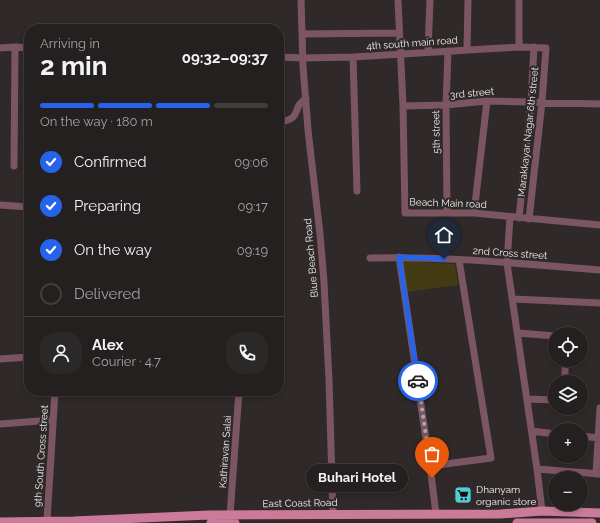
<!DOCTYPE html>
<meta charset="utf-8">
<style>
:root{--surface:#23201f;--page:#2b2828;--text:#f1f3f6;--muted:#a3a3a4;--line:#403e3d;--accent:#2563eb}
body{margin:0;font-family:Raleway,sans-serif;background:var(--page);color:var(--text);height:100vh;display:flex;flex-direction:column;font-size:15px;white-space:nowrap}
*{box-sizing:border-box;margin:0}
p{font-size:13px;color:var(--muted)}
.icon{flex:none;width:22px;height:22px;fill:none;stroke:currentColor;stroke-width:2;stroke-linecap:round;stroke-linejoin:round}
.map{position:relative;flex:1;overflow:hidden}
.panel{position:absolute;left:24px;top:24px;width:260px;height:372px;display:flex;flex-direction:column;background:var(--surface);border-radius:16px;box-shadow:0 2px 6px #0003,0 0 0 1px var(--line)}
.panel>*{flex:none}
.controls{position:absolute;left:548px;top:327px;display:grid;gap:8px}
.controls a{display:grid;place-items:center;width:40px;height:40px;border-radius:50%;background:var(--surface);box-shadow:0 2px 6px #0003,0 0 0 1px var(--line);font-size:20px}
.pin{position:absolute;display:grid;place-items:center;width:34px;height:34px;color:#fff;margin:-41px -17px;border-radius:50% 50% 50% 0;rotate:-45deg;box-shadow:0 0 4px #0007}
.pin .icon{rotate:45deg}
.courier{position:absolute;display:grid;place-items:center;width:40px;height:40px;margin:-20px;border:3px solid #2563eb;border-radius:50%;background:#fff;color:#222;box-shadow:0 1px 5px #0007}
.bubble{position:absolute;height:28px;border-radius:14px;background:var(--surface);box-shadow:0 2px 6px #0003,0 0 0 1px var(--line);font-size:13px;font-weight:700;line-height:28px;text-align:center}
.head em{font-style:normal;font-weight:700}
.head div{display:flex;flex-direction:column-reverse}
.head{display:flex;align-items:center;justify-content:space-between;height:68px;padding:0 16px}
h1{font-size:26px;font-weight:700;line-height:30px}
.bar{display:grid;grid-template-columns:repeat(4,1fr);gap:6px 4px;align-content:center;height:48px;padding:0 16px}
.bar i{height:5px;border-radius:3px;background:var(--line)}
.bar .on{background:var(--accent)}
.bar p{grid-column:span 4}
.line{display:flex;align-items:center;gap:10px;padding:0 16px;border-top:1px solid var(--line)}
.line div{flex:1}
.round{display:grid;place-items:center;flex:none;width:42px;height:42px;border-radius:16px;background:var(--page)}
ol{padding:0 16px;list-style:none}
li{display:flex;align-items:center;gap:12px;height:44px}
li p{margin-inline-start:auto}
li .icon{padding:4px;border-radius:50%;background:var(--accent);color:#fff;stroke-width:4}
li:last-child{color:var(--muted)}
li i{width:22px;height:22px;border:2px solid var(--line);border-radius:50%}
.map>svg:first-child{display:block}
</style>
<div class="map">
<svg width="600" height="523" viewBox="0 0 600 523">
<rect width="100%" height="100%" fill="#2f2a29"/>
<path fill="#423b13" d="M403,261L455,264L458,285L407,292Z"/>
<g fill="none" stroke-linecap="round" stroke-linejoin="round">
<path stroke="#7c5563" stroke-width="7" d="M301,0L303,66L308,130L320,234L324,282L329,380L333,514
M398,0L403,106L405,213H474L600,225
M519,0V47
M302,34L399,33
M0,48L15,47L29,48
M467,50L468,0
M428,52L430,0
M279,57L303,58L353,57L519,47L546,48L542,102L529,219
M353,57L357,191
M403,106L446,105L487,101L600,104
M279,122C283,121 288,121 292,118C299,113 295,104 306,99
M14,166L15,47
M0,205L29,207
M447,212L446,105L448,51
M474,213L487,101
M510,217L507,263L537,469L542,511
M519,218L531,102L534,47
M399,257L430,466L436,514
M370,258C447,256 524,264 600,270
M513,299L600,303
M518,333L555,336
M0,359L29,357
M565,382V360
M527,399L555,400
M0,424L53,420
M532,431L555,434
M581,436L599,438
M430,466L491,458L459,260
M537,469L600,474
M596,474L600,408
M230,515L239,391
M47,521L55,391"/>
<path stroke="#cb7b99" stroke-width="9" d="M0,522L74,521L209,515L500,514L542,511L600,513
M211,523H235
M517,523H592"/>
</g>
<g fill="none" stroke-linecap="round" stroke-linejoin="round">
<path stroke="#ada9a8" stroke-width="4" stroke-dasharray="0 7.2" d="M418,381L432,478"/>
<path stroke="#2563eb" stroke-width="5" d="M418,381L399,257L444,259"/>
</g>
<defs>
<g id="supermarket-square" transform="scale(0.9)"><rect x="-9" y="-9" width="18" height="18" rx="4" fill="#52ccd5" stroke="#2f2a29"/><path d="M-6-5.5h2.5l.6 2H6L4.5 2H-2.5L-4.4-4H-6ZM-1.5 3.2a1.3 1.3 0 1 0 .1 0ZM3 3.2a1.3 1.3 0 1 0 .1 0Z" fill="#111"/></g>
</defs>
<g fill-rule="evenodd">
<use href="#supermarket-square" x="463" y="495"/>
</g>
<g text-anchor="middle" dominant-baseline="central" stroke-width="4" stroke-linejoin="round" paint-order="stroke">
<g font-size="10" fill="#f1eeed" stroke="#2f2a29">
<text transform="translate(412 43) rotate(-4)">4th south main road</text>
<text transform="translate(472 93) rotate(-5)">3rd street</text>
<text transform="translate(436 132) rotate(-91)">5th street</text>
<text transform="translate(528 132) rotate(-84)">Marakkayar Nagar 6th street</text>
<text transform="translate(448 203) rotate(2)">Beach Main road</text>
<text transform="translate(510 253) rotate(4)">2nd Cross street</text>
<text transform="translate(311 258) rotate(-95)">Blue Beach Road</text>
<text transform="translate(225 452) rotate(-86)">Kathiravan Salai</text>
<text transform="translate(41 456) rotate(-86)">9th South Cross street</text>
<text transform="translate(300 503) rotate(-1)">East Coast Road</text>
</g>
<g font-size="10" fill="#f1eeed" stroke="#2f2a29" text-anchor="start">
<text x="476" y="489">Dhanyam<tspan x="476" dy="12">organic store</tspan></text>
</g>
</g>
</svg>
<div class="controls">
<a><svg class="icon" aria-label="locate" viewBox="0 0 24 24"><circle cx="12" cy="12" r="6"/><path d="M12 2v4M12 18v4M2 12h4M18 12h4"/></svg></a>
<a><svg class="icon" aria-label="layers" viewBox="0 0 24 24"><path d="M12 4l9 5-9 5-9-5zM3 14l9 5 9-5"/></svg></a>
<a>+</a>
<a>−</a>
</div>
<div class="pin" style="left:432px;top:478px;background:#ea580c"><svg class="icon" aria-label="bag" viewBox="0 0 24 24"><path d="M5 8h14l-1 12H6zM9 8a3 3 0 0 1 6 0"/></svg></div>
<div class="pin" style="left:444px;top:259px;background:#1f2937"><svg class="icon" aria-label="home" viewBox="0 0 24 24"><path d="M3 11l9-7 9 7M6 9v11h12V9"/></svg></div>
<div class="courier" style="left:418px;top:381px"><svg class="icon" aria-label="car" viewBox="0 0 24 24"><path d="M5 17H2v-5l4-1 3-4h7l3 4 3 1v5h-3M9 17h6M6 11h13"/><circle cx="7" cy="17" r="2"/><circle cx="17" cy="17" r="2"/></svg></div>
<div class="bubble" style="left:306px;top:464px;width:102px">Buhari Hotel</div>
<section class="panel">
<div class="head"><div><h1>2 min</h1><p>Arriving in</p></div><em>09:32–09:37</em></div>
<div class="bar"><i class="on"></i><i class="on"></i><i class="on"></i><i></i><p>On the way · 180 m</p></div>
<ol>
<li><svg class="icon" aria-label="check" viewBox="0 0 24 24"><path d="M5 12l5 5 9-10"/></svg>Confirmed<p>09:06</p></li>
<li><svg class="icon" aria-label="check" viewBox="0 0 24 24"><path d="M5 12l5 5 9-10"/></svg>Preparing<p>09:17</p></li>
<li><svg class="icon" aria-label="check" viewBox="0 0 24 24"><path d="M5 12l5 5 9-10"/></svg>On the way<p>09:19</p></li>
<li><i></i>Delivered</li>
</ol>
<div class="line" style="height:72px"><a class="round"><svg class="icon" aria-label="person" viewBox="0 0 24 24"><circle cx="12" cy="8" r="4"/><path d="M4 21q1-7 8-7t8 7"/></svg></a><div><b>Alex</b><p>Courier · 4.7</p></div><a class="round"><svg class="icon" aria-label="phone" viewBox="0 0 24 24"><path d="M5 4h4l2 5-3 2q2 4 5 5l2-3 5 2v4C11 20 4 13 5 4z"/></svg></a></div>
</section>
</div>
